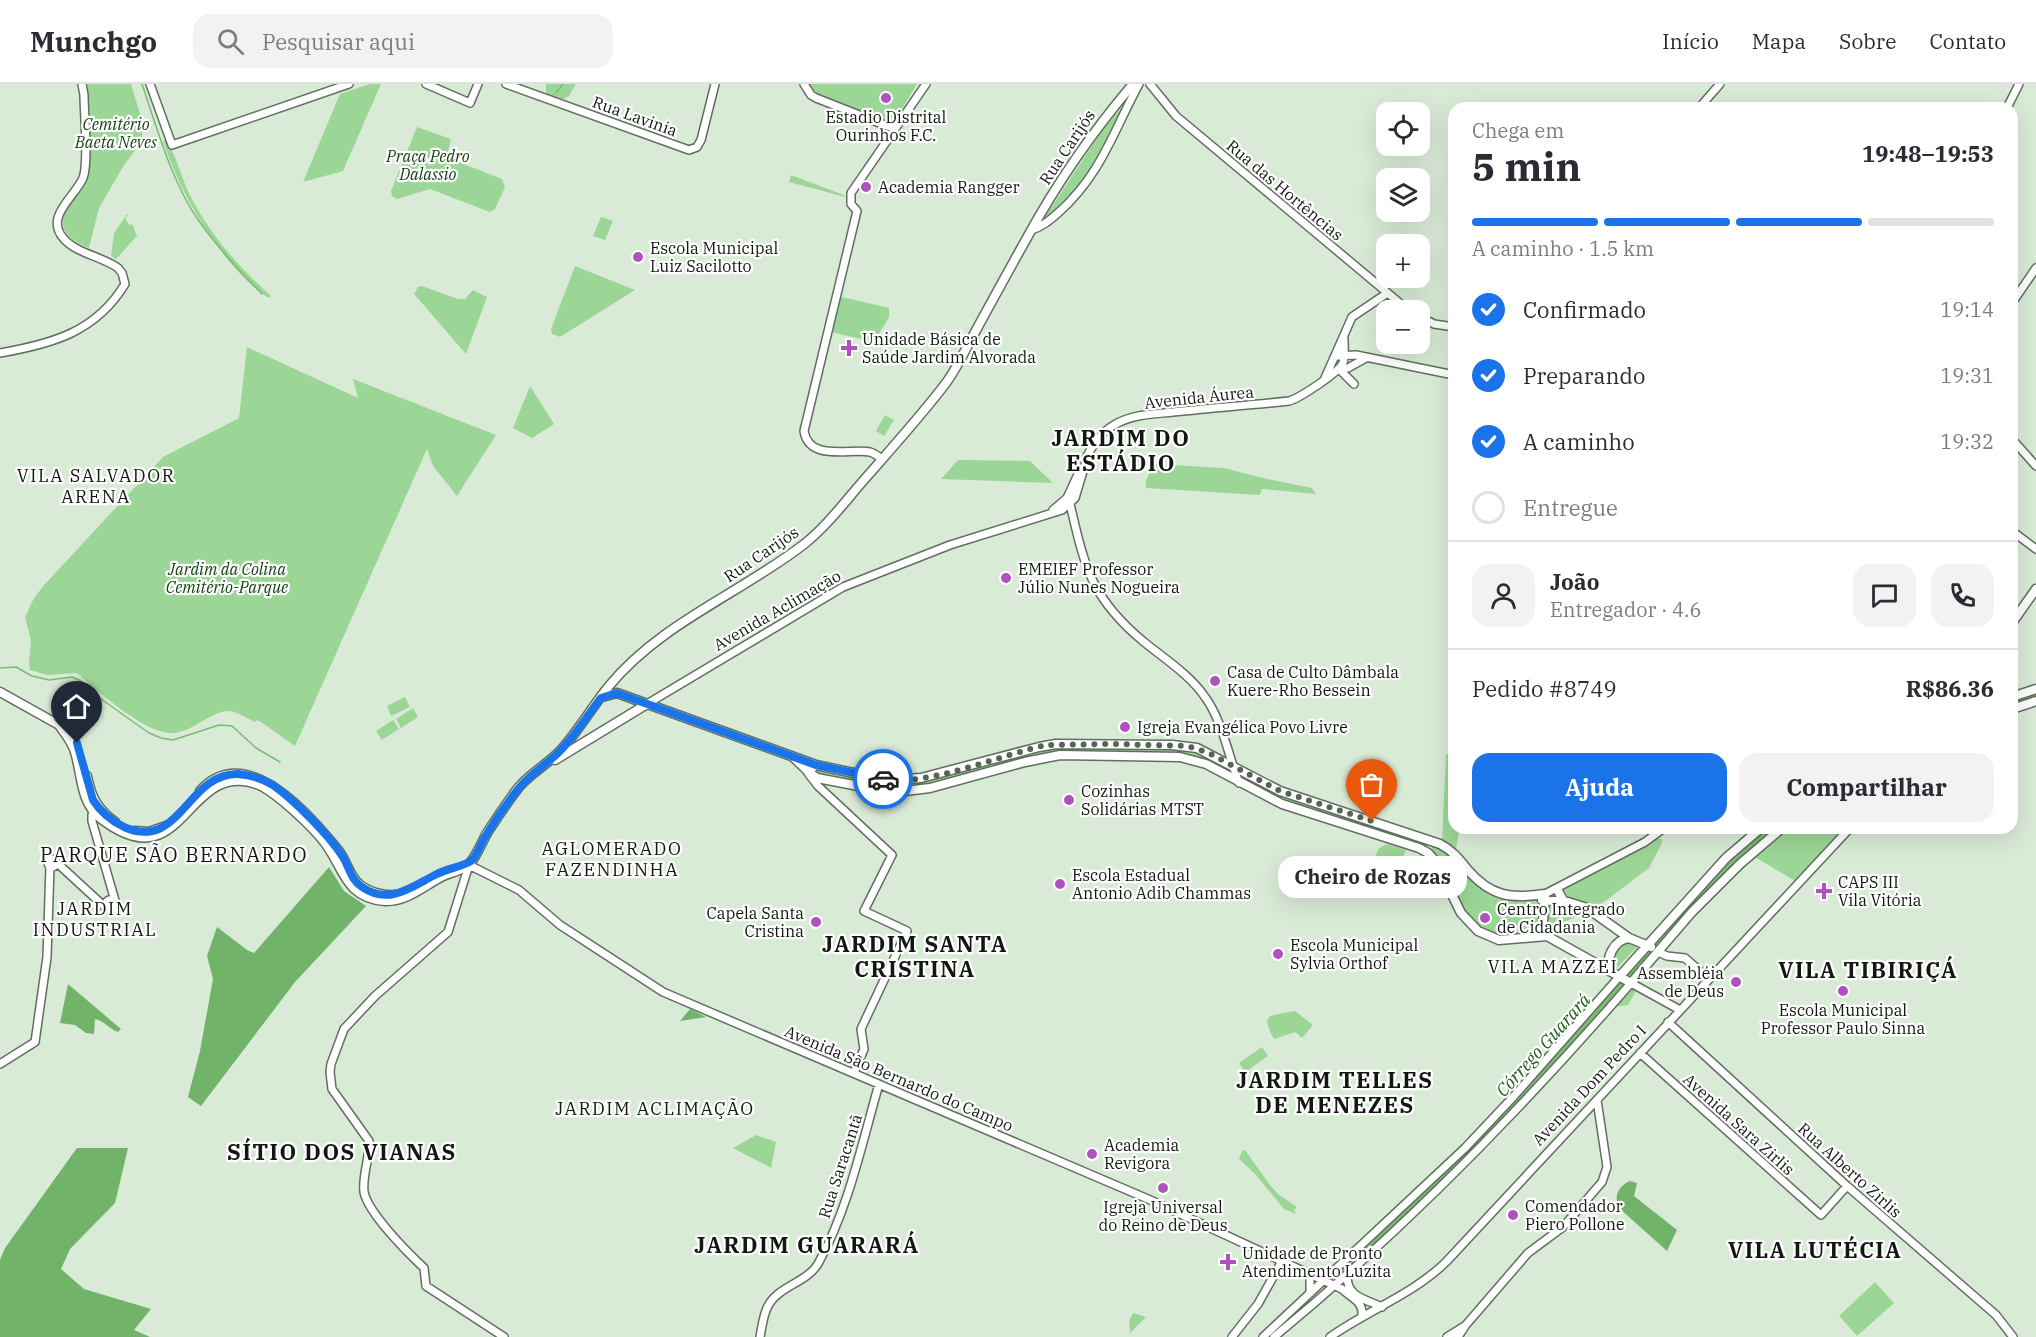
<!DOCTYPE html>
<html lang="pt">
<meta charset="utf-8">
<style>
:root{--surface:#fff;--page:#f2f2f3;--text:#2b2b33;--muted:#7c7c81;--line:#e1e1e2;--accent:#1a73e8}
body{margin:0;font-family:"IBM Plex Serif",serif;background:var(--page);color:var(--text);height:100vh;display:flex;flex-direction:column;font-size:22px;white-space:nowrap}
*{box-sizing:border-box;margin:0}
p{font-size:20px;color:var(--muted)}
.icon{flex:none;width:33px;height:33px;fill:none;stroke:currentColor;stroke-width:2;stroke-linecap:round;stroke-linejoin:round}
.map{position:relative;flex:1;overflow:hidden}
.sheet{position:absolute;left:1448px;top:18px;width:570px;height:732px;display:flex;flex-direction:column;background:var(--surface);border-radius:18px;box-shadow:0 6px 24px #0002}
.sheet>*{flex:none}
.buttons{position:absolute;left:1376px;top:18px;display:grid;gap:12px}
.buttons a{display:grid;place-items:center;width:54px;height:54px;border-radius:12px;background:var(--surface);box-shadow:0 6px 24px #0002;font-size:30px}
.pin{position:absolute;display:grid;place-items:center;width:51px;height:51px;color:#fff;margin:-62px -26px;border-radius:50% 50% 50% 0;rotate:-45deg;box-shadow:0 0 6px #0007}
.pin .icon{rotate:45deg}
.courier{position:absolute;display:grid;place-items:center;width:60px;height:60px;margin:-30px;border:4px solid #1a73e8;border-radius:50%;background:#fff;color:#222;box-shadow:0 2px 8px #0007}
.bubble{position:absolute;height:42px;border-radius:18px;background:var(--surface);box-shadow:0 6px 24px #0002;font-size:20px;font-weight:800;line-height:42px;text-align:center}
.overview em{font-style:normal;font-weight:800}
.overview div{display:flex;flex-direction:column-reverse}
.overview{display:flex;align-items:center;justify-content:space-between;height:102px;padding:0 24px}
h1{font-size:39px;font-weight:800;line-height:45px}
.bar{display:grid;grid-template-columns:repeat(4,1fr);gap:9px 6px;align-content:center;height:72px;padding:0 24px}
.bar i{height:8px;border-radius:4px;background:var(--line)}
.bar .current{background:var(--accent)}
.bar p{grid-column:span 4}
.line{display:flex;align-items:center;gap:15px;padding:0 24px;border-top:2px solid var(--line)}
.line div{flex:1}
.round{display:grid;place-items:center;flex:none;width:63px;height:63px;border-radius:18px;background:var(--page)}
ol{padding:0 24px;list-style:none}
li{display:flex;align-items:center;gap:18px;height:66px}
li p{margin-inline-start:auto}
li .icon{padding:6px;border-radius:50%;background:var(--accent);color:#fff;stroke-width:4}
li:last-child{color:var(--muted)}
li i{width:33px;height:33px;border:3px solid var(--line);border-radius:50%}
.primary-button{display:flex;gap:12px;margin-top:auto;padding:12px 24px}
.primary-button a{flex:1;height:69px;border-radius:18px;background:var(--accent);color:#fff;font-size:24px;font-weight:800;line-height:69px;text-align:center}
.primary-button a+a{background:var(--page);color:var(--text)}
header{display:flex;align-items:center;gap:36px;box-sizing:border-box;height:84px;padding:0 30px;background:var(--surface);border-bottom:2px solid var(--line)}
header strong{font-size:28px}
nav{display:flex;gap:33px;margin-inline-start:auto;font-size:21px}
.search{width:420px;height:54px;background:var(--page);display:flex;align-items:center;gap:15px;box-sizing:border-box;padding:0 21px;border-radius:18px;color:var(--muted);font-size:22px}
.map>svg:first-child{display:block}
</style>
<header>
<strong>Munchgo</strong>
<div class="search"><svg class="icon" aria-label="search" viewBox="0 0 24 24"><circle cx="10" cy="10" r="6"/><path d="M15 15l6 6"/></svg>Pesquisar aqui</div>
<nav><a>Início</a><a>Mapa</a><a>Sobre</a><a>Contato</a></nav>
</header>
<div class="map">
<svg width="2036" height="1253" viewBox="0 0 2036 1253">
<rect width="100%" height="100%" fill="#d9ebd7"/>
<path fill="#9cd696" d="M87,0H131L142,36V57L124,81L99,124L89,164C84,161 77,159 72,155C46,134 84,105 90,84Z
M370,0H381L343,87L303,98L340,10Z
M546,0H576L569,12L563,15L546,10Z
M808,0H917L893,40L822,14L811,7Z
M1124,21C1110,54 1095,91 1069,116C1060,125 1050,133 1040,140L1104,44Z
M417,43L451,55L448,67L456,77L502,95L505,103L495,125L490,128L430,105L397,115L392,112L391,107Z
M166,56C177,72 181,94 190,111C209,150 239,183 271,212L269,214C253,205 240,190 228,176C199,139 178,102 163,57Z
M791,91L844,111L845,113L789,98Z
M127,130L128,132L125,133L129,141L132,140L137,152L116,175L111,172L114,149Z
M601,133L613,137L605,156L593,152Z
M575,182L635,206L560,253L552,250L551,245Z
M422,202L458,215H465L473,206L487,213L466,270L414,210L418,203Z
M842,213L889,224V233L874,258L831,248L839,216Z
M247,263L358,314L353,295L496,351L457,412L433,382L427,365L295,662L258,636L255,638C248,635 238,628 230,627C213,625 191,650 170,649C144,649 97,606 77,589L47,591L30,586L29,579L31,557L25,533L34,514L45,500L163,373L239,334Z
M530,302L554,340L532,354L513,344Z
M885,331L894,336L884,352L876,347Z
M958,376L1030,377L1053,399L941,395Z
M1154,379L1170,385V381L1224,384L1267,395L1312,404L1316,410L1262,405L1260,411L1146,404V397Z
M405,613L410,623L391,632L387,622Z
M413,624L418,633L401,644L396,635Z
M393,636L399,645L382,656L376,647Z
M1148,662L1196,667L1268,704L1428,758L1426,765L1296,723L1207,678L1068,669L930,702L886,704L817,690L816,687L818,684L887,698L1047,664Z
M1446,670H1453L1454,744H1460L1456,764L1442,757Z
M1791,744H1846L1795,797L1755,773Z
M1658,754L1662,755V759L1649,784L1596,824L1567,814L1562,806Z
M1387,760L1406,766L1387,811L1363,800L1379,764Z
M1436,760L1503,814L1540,818V849C1528,850 1514,854 1503,853C1470,850 1459,816 1447,791C1443,781 1432,773 1432,763Z
M1545,818H1553L1588,828L1545,846Z
M1623,856L1638,862L1617,884L1612,885L1610,883L1617,860Z
M1634,904L1637,905L1628,921L1615,923L1631,905Z
M1295,927L1313,941L1302,954L1295,948L1274,955C1259,928 1271,932 1295,927Z
M1262,963L1268,972L1245,988L1239,979Z
M756,1051L776,1058L771,1084L733,1064Z
M1245,1066L1270,1101L1278,1110L1297,1123L1294,1126L1296,1130L1284,1125L1255,1090L1239,1075L1242,1067Z
M1875,1198L1894,1219L1857,1252L1839,1232Z
M1133,1229L1146,1233L1130,1249L1129,1237Z"/>
<path fill="#70b369" d="M329,783L344,807L366,822L295,898L201,1022L188,1013L200,967L213,895L207,872L217,843L247,866L254,869Z
M68,900L121,945L118,948C109,945 105,937 95,935L94,950L86,949L75,941L60,939Z
M690,925L706,933L680,937Z
M77,1064H128L115,1119L70,1165L61,1185L84,1205L151,1225L134,1246L150,1253H0V1176L5,1164Z
M1630,1097L1637,1099L1634,1112L1677,1146L1667,1167L1619,1124C1613,1113 1619,1101 1630,1097Z"/>
<g fill="none" stroke-linecap="round" stroke-linejoin="round">
<path stroke="#79bc72" stroke-width="1.5" d="M142,0C157,44 172,99 199,137C217,163 240,187 262,210
M556,9L563,0
M0,584L16,583L32,592L49,596L72,593L81,597L94,610L149,649L161,654L173,656L219,641L232,642L256,664L280,678"/>
<path stroke="#79bc72" stroke-width="8" d="M2012,620L2036,612
M1334,1195L1475,1063L1699,811L1771,744"/>
<g stroke="#60705f" stroke-width="10">
<path id="secondary" d="M150,0L172,61L349,0
M426,0L470,19L478,0
M506,0L689,66L697,63L701,56L715,0
M804,0L811,11L816,14L895,45
M1150,0L1176,32L1408,226
M1699,24L1720,0
M2007,24L2019,0
M1031,146C1042,143 1050,136 1058,129C1101,91 1113,48 1139,0
M2012,219L2036,184
M1419,232L1434,240L1454,243
M0,269C52,260 96,248 125,200L122,189L118,184C103,173 76,169 64,155C44,133 74,114 83,94C89,79 84,30 84,11L82,0
M1336,272L1356,271L1454,291
M1339,285L1348,284L1366,274
M1339,285L1354,300
M1325,294L1352,233L1386,210
M2012,355L2036,382
M882,375C879,373 874,369 870,368C850,364 809,378 804,347L857,127L851,120V109L926,0
M1085,376C1092,362 1100,349 1114,341C1132,330 1154,330 1173,328C1212,324 1251,321 1289,317C1300,314 1339,288 1343,279C1345,272 1344,262 1344,255
M1070,420C1085,484 1091,514 1144,558C1165,575 1190,591 1205,613C1223,638 1228,671 1239,699
M1053,426L1067,414L1080,386
M2012,447L2036,465
M647,620L843,503L950,461L1062,426L1075,414L1087,374
M816,681L808,689L818,702L892,771L864,827L907,847L861,945L864,965L854,989
M96,725L92,731V737L116,820
M48 779a4 4 0 1 1 8 0a4 4 0 1 1-8 0Z
M56,778L106,824
M1545,810L1645,758L1664,744
M105.5 821a5.5 5.5 0 1 1 11 0a5.5 5.5 0 1 1-11 0Z
M1658,868L1667,872L1685,874L1709,895
M1668,938L1847,1102L1996,1231L2013,1253
M1640,969L1821,1131L1847,1102
M0,980L35,958L47,873L50,782
M1310,1190V1209
M1347,1192C1347,1213 1365,1215 1382,1223
M504,1253L426,1202L424,1184C408,1169 368,1129 364,1108C362,1091 370,1074 369,1057L332,1005L330,988L331,980L344,945L375,912L448,848L469,781L519,806L560,841L663,908L1148,1115L1342,1205C1351,1214 1364,1217 1362,1233
M760,1253C762,1243 763,1231 768,1222C779,1201 808,1199 819,1178C849,1123 862,1059 879,1000
M1232,1253L1258,1220L1282,1177
M1263,1253L1465,1064L1514,1012L1619,893
M1274,1253C1404,1146 1521,1026 1631,899L1680,926
M1330,1253C1368,1226 1412,1211 1446,1178L1850,744
M1447,1253L1463,1243
M1458,1253L1465,1242L1528,1169L1563,1143L1602,1098L1607,1083L1597,1016"/>
</g>
<g stroke="#60705f" stroke-width="11">
<path id="primary" d="M2012,539L2036,505
M0,608L61,642
M602,613L617,609L816,681L887,696L921,694L1039,663L1056,660L1172,661L1197,664L1280,707L1440,760C1452,766 1459,775 1467,785C1491,813 1511,815 1545,810L1542,852
M2012,613L2036,605
M2012,625L2036,617
M59,641C65,650 72,657 75,668C82,690 80,718 100,734C185,801 185,672 259,701C277,709 313,743 325,759C344,784 345,814 385,817C407,818 425,801 443,792C450,789 459,787 466,783C475,776 481,760 487,749C497,734 507,718 519,703C531,689 548,680 561,666C579,646 592,623 609,602C661,539 739,510 803,461C826,443 844,419 863,397C891,365 920,333 946,299C957,284 965,266 974,250C992,217 1010,184 1028,152C1057,99 1094,46 1133,0
M793,673C801,680 807,688 817,694L885,707H905L930,704L1025,678L1060,671L1180,673L1206,680L1282,720L1419,764L1428,769L1436,778L1461,829L1478,847L1499,856L1547,852L1631,899L1692,828L1740,780L1782,744
M555,676L647,620
M87,692C91,713 97,725 115,738
M200,707C246,657 309,730 338,766C347,777 349,793 360,801C369,808 383,812 395,811
M135,747L149,748L166,742
M1557,805L1564,818
M1542,816L1568,818L1587,824L1629,854L1651,863
M1609,887C1606,873 1614,856 1629,854
M1619,893L1726,774L1761,744"/>
</g>
<use href="#secondary" stroke="#fff" stroke-width="7"/>
<use href="#primary" stroke="#fff" stroke-width="8"/>
</g>
<g fill="none" stroke-linecap="round" stroke-linejoin="round">
<path stroke="#586256" stroke-width="6" stroke-dasharray="0 10.8" d="M883,695C927,703 1000,671 1046,661L1113,660L1187,662L1207,668L1280,707L1372,737"/>
<path stroke="#1a73e8" stroke-width="8" d="M77,659L93,716C100,727 112,737 124,743C180,768 187,689 238,690C250,691 263,695 273,701C294,716 329,751 343,773C349,783 351,796 362,803C390,822 412,802 437,790C446,785 464,782 471,777C477,772 481,759 485,753C495,736 506,720 519,704C530,690 546,681 559,668C575,652 587,632 601,614L617,609L816,681L883,695"/>
</g>
<g fill="#af52bd" stroke="#fff" stroke-width="2">
<circle cx="886" cy="14" r="6"/>
<circle cx="866" cy="103" r="6"/>
<circle cx="638" cy="173" r="6"/>
<path d="M846 255h6v6h6v6h-6v6h-6v-6h-6v-6h6z"/>
<circle cx="1006" cy="494" r="6"/>
<circle cx="1215" cy="597" r="6"/>
<circle cx="1125" cy="643" r="6"/>
<circle cx="1069" cy="716" r="6"/>
<circle cx="1060" cy="800" r="6"/>
<path d="M1821 798h6v6h6v6h-6v6h-6v-6h-6v-6h6z"/>
<circle cx="1485" cy="834" r="6"/>
<circle cx="816" cy="838" r="6"/>
<circle cx="1278" cy="870" r="6"/>
<circle cx="1736" cy="898" r="6"/>
<circle cx="1843" cy="907" r="6"/>
<circle cx="1092" cy="1070" r="6"/>
<circle cx="1163" cy="1104" r="6"/>
<circle cx="1513" cy="1131" r="6"/>
<path d="M1225 1169h6v6h6v6h-6v6h-6v-6h-6v-6h6z"/>
</g>
<g text-anchor="middle" dominant-baseline="central" stroke-width="4.5" stroke-linejoin="round" paint-order="stroke">
<g font-size="16" fill="#121811" stroke="#fff">
<text transform="translate(635 32) rotate(20)">Rua Lavinia</text>
<text transform="translate(1067 63) rotate(-56)">Rua Carijós</text>
<text transform="translate(1285 106) rotate(40)">Rua das Hortências</text>
<text transform="translate(1199 313) rotate(-6)">Avenida Áurea</text>
<text transform="translate(761 470) rotate(-34)">Rua Carijós</text>
<text transform="translate(777 526) rotate(-30)">Avenida Aclimação</text>
<text transform="translate(899 994) rotate(23)">Avenida São Bernardo do Campo</text>
<text transform="translate(1589 1001) rotate(-47)">Avenida Dom Pedro I</text>
<text transform="translate(1739 1040) rotate(42)">Avenida Sara Zirlis</text>
<text transform="translate(840 1082) rotate(-72)">Rua Saracantã</text>
<text transform="translate(1850 1086) rotate(42)">Rua Alberto Zirlis</text>
</g>
<g font-size="16" fill="#121811" stroke="#fff" text-anchor="start">
<text x="886" y="33" text-anchor="middle">Estadio Distrital<tspan x="886" dy="18">Ourinhos F.C.</tspan></text>
<text x="878" y="103">Academia Rangger</text>
<text x="650" y="164">Escola Municipal<tspan x="650" dy="18">Luiz Sacilotto</tspan></text>
<text x="862" y="255">Unidade Básica de<tspan x="862" dy="18">Saúde Jardim Alvorada</tspan></text>
<text x="1018" y="485">EMEIEF Professor<tspan x="1018" dy="18">Júlio Nunes Nogueira</tspan></text>
<text x="1227" y="588">Casa de Culto Dâmbala<tspan x="1227" dy="18">Kuere-Rho Bessein</tspan></text>
<text x="1137" y="643">Igreja Evangélica Povo Livre</text>
<text x="1081" y="707">Cozinhas<tspan x="1081" dy="18">Solidárias MTST</tspan></text>
<text x="1072" y="791">Escola Estadual<tspan x="1072" dy="18">Antonio Adib Chammas</tspan></text>
<text x="1838" y="798">CAPS III<tspan x="1838" dy="18">Vila Vitória</tspan></text>
<text x="1497" y="825">Centro Integrado<tspan x="1497" dy="18">de Cidadania</tspan></text>
<text x="804" y="829" text-anchor="end">Capela Santa<tspan x="804" dy="18">Cristina</tspan></text>
<text x="1290" y="861">Escola Municipal<tspan x="1290" dy="18">Sylvia Orthof</tspan></text>
<text x="1724" y="889" text-anchor="end">Assembléia<tspan x="1724" dy="18">de Deus</tspan></text>
<text x="1843" y="926" text-anchor="middle">Escola Municipal<tspan x="1843" dy="18">Professor Paulo Sinna</tspan></text>
<text x="1104" y="1061">Academia<tspan x="1104" dy="18">Revigora</tspan></text>
<text x="1525" y="1122">Comendador<tspan x="1525" dy="18">Piero Pollone</tspan></text>
<text x="1163" y="1123" text-anchor="middle">Igreja Universal<tspan x="1163" dy="18">do Reino de Deus</tspan></text>
<text x="1242" y="1169">Unidade de Pronto<tspan x="1242" dy="18">Atendimento Luzita</tspan></text>
</g>
<g font-size="16" font-style="italic" fill="#144211" stroke="#fff">
<text x="116" y="40">Cemitério<tspan x="116" dy="18">Baeta Neves</tspan></text>
<text x="428" y="72">Praça Pedro<tspan x="428" dy="18">Dalassio</tspan></text>
<text x="227" y="485">Jardim da Colina<tspan x="227" dy="18">Cemitério-Parque</tspan></text>
</g>
<g font-size="18" letter-spacing="1.5" fill="#121811" stroke="#fff">
<text x="96" y="391">VILA SALVADOR<tspan x="96" dy="21">ARENA</tspan></text>
<text x="612" y="764">AGLOMERADO<tspan x="612" dy="21">FAZENDINHA</tspan></text>
<text x="95" y="824">JARDIM<tspan x="95" dy="21">INDUSTRIAL</tspan></text>
<text x="1553" y="882">VILA MAZZEI</text>
<text x="655" y="1024">JARDIM ACLIMAÇÃO</text>
</g>
<g font-size="18" font-style="italic" fill="#1b5e16" stroke="#fff">
<text transform="translate(1543 961) rotate(-48)">Córrego Guarará</text>
</g>
<g font-size="20" letter-spacing="1.5" fill="#121811" stroke="#fff">
<text x="174" y="770">PARQUE SÃO BERNARDO</text>
</g>
<g font-size="22" font-weight="bold" letter-spacing="1.5" fill="#121811" stroke="#fff">
<text x="1121" y="353">JARDIM DO<tspan x="1121" dy="25">ESTÁDIO</tspan></text>
<text x="915" y="859">JARDIM SANTA<tspan x="915" dy="25">CRISTINA</tspan></text>
<text x="1868" y="885">VILA TIBIRIÇÁ</text>
<text x="1335" y="995">JARDIM TELLES<tspan x="1335" dy="25">DE MENEZES</tspan></text>
<text x="342" y="1067">SÍTIO DOS VIANAS</text>
<text x="807" y="1160">JARDIM GUARARÁ</text>
<text x="1815" y="1165">VILA LUTÉCIA</text>
</g>
</g>
</svg>
<div class="buttons">
<a><svg class="icon" aria-label="locate" viewBox="0 0 24 24"><circle cx="12" cy="12" r="6"/><path d="M12 2v4M12 18v4M2 12h4M18 12h4"/></svg></a>
<a><svg class="icon" aria-label="layers" viewBox="0 0 24 24"><path d="M12 4l9 5-9 5-9-5zM3 14l9 5 9-5"/></svg></a>
<a>+</a>
<a>−</a>
</div>
<div class="pin" style="left:1372px;top:737px;background:#ea580c"><svg class="icon" aria-label="bag" viewBox="0 0 24 24"><path d="M5 8h14l-1 12H6zM9 8a3 3 0 0 1 6 0"/></svg></div>
<div class="pin" style="left:77px;top:659px;background:#1f2937"><svg class="icon" aria-label="home" viewBox="0 0 24 24"><path d="M3 11l9-7 9 7M6 9v11h12V9"/></svg></div>
<div class="courier" style="left:883px;top:695px"><svg class="icon" aria-label="car" viewBox="0 0 24 24"><path d="M5 17H2v-5l4-1 3-4h7l3 4 3 1v5h-3M9 17h6M6 11h13"/><circle cx="7" cy="17" r="2"/><circle cx="17" cy="17" r="2"/></svg></div>
<div class="bubble" style="left:1278px;top:772px;width:189px">Cheiro de Rozas</div>
<section class="sheet">
<div class="overview"><div><h1>5 min</h1><p>Chega em</p></div><em>19:48–19:53</em></div>
<div class="bar"><i class="current"></i><i class="current"></i><i class="current"></i><i></i><p>A caminho · 1.5 km</p></div>
<ol>
<li><svg class="icon" aria-label="check" viewBox="0 0 24 24"><path d="M5 12l5 5 9-10"/></svg>Confirmado<p>19:14</p></li>
<li><svg class="icon" aria-label="check" viewBox="0 0 24 24"><path d="M5 12l5 5 9-10"/></svg>Preparando<p>19:31</p></li>
<li><svg class="icon" aria-label="check" viewBox="0 0 24 24"><path d="M5 12l5 5 9-10"/></svg>A caminho<p>19:32</p></li>
<li><i></i>Entregue</li>
</ol>
<div class="line" style="height:108px"><a class="round"><svg class="icon" aria-label="person" viewBox="0 0 24 24"><circle cx="12" cy="8" r="4"/><path d="M4 21q1-7 8-7t8 7"/></svg></a><div><b>João</b><p>Entregador · 4.6</p></div><a class="round"><svg class="icon" aria-label="chat" viewBox="0 0 24 24"><path d="M4 5h16v11H9l-5 4z"/></svg></a><a class="round"><svg class="icon" aria-label="phone" viewBox="0 0 24 24"><path d="M5 4h4l2 5-3 2q2 4 5 5l2-3 5 2v4C11 20 4 13 5 4z"/></svg></a></div>
<div class="line" style="height:78px"><div>Pedido #8749</div><b>R$86.36</b></div>
<div class="primary-button"><a>Ajuda</a><a>Compartilhar</a></div>
</section>
</div>
